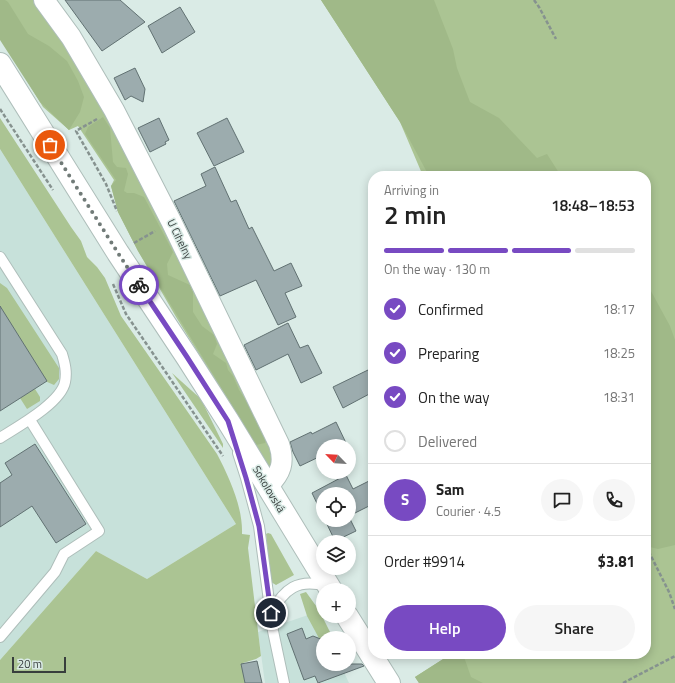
<!DOCTYPE html>
<meta charset="utf-8">
<style>
:root{--surface:#fff;--page:#f6f6f6;--text:#222;--muted:#767676;--line:#e0e0e0;--accent:#784ac2}
body{margin:0;font-family:"Titillium Web",sans-serif;background:var(--page);color:var(--text);height:100vh;display:flex;flex-direction:column;font-size:15px;white-space:nowrap}
*{box-sizing:border-box;margin:0}
p{font-size:13px;color:var(--muted)}
.icon{flex:none;width:22px;height:22px;fill:none;stroke:currentColor;stroke-width:2;stroke-linecap:round;stroke-linejoin:round}
.map{position:relative;flex:1;overflow:hidden}
.panel{position:absolute;left:368px;top:171px;width:283px;height:488px;display:flex;flex-direction:column;background:var(--surface);border-radius:16px;box-shadow:0 2px 10px #0003}
.panel>*{flex:none}
.needle{width:26px;rotate:295deg}
.controls{position:absolute;left:316px;top:439px;display:grid;gap:8px}
.controls a{display:grid;place-items:center;width:40px;height:40px;border-radius:50%;background:var(--surface);box-shadow:0 2px 10px #0003;font-size:20px}
.scale{position:absolute;left:12px;bottom:10px;width:54px;box-sizing:border-box;padding-left:4px;border:2px solid #383e3d;border-top:0;font-size:11px;line-height:14px;white-space:nowrap;color:#383e3d;-webkit-text-stroke:3px #daebe6;paint-order:stroke}
.pin{position:absolute;display:grid;place-items:center;width:34px;height:34px;color:#fff;margin:-17px;border:2px solid #fff;border-radius:50%;box-shadow:0 1px 4px #0007}
.courier{position:absolute;display:grid;place-items:center;width:40px;height:40px;margin:-20px;border:3px solid #784ac2;border-radius:50%;background:#fff;color:#222;box-shadow:0 1px 5px #0007}
.headline em{font-style:normal;font-weight:600}
.headline div{display:flex;flex-direction:column-reverse}
.headline{display:flex;align-items:center;justify-content:space-between;height:68px;padding:0 16px}
h1{font-size:26px;font-weight:600;line-height:30px}
.bar{display:grid;grid-template-columns:repeat(4,1fr);gap:6px 4px;align-content:center;height:48px;padding:0 16px}
.bar i{height:5px;border-radius:3px;background:var(--line)}
.bar .current{background:var(--accent)}
.bar p{grid-column:span 4}
.line{display:flex;align-items:center;gap:10px;padding:0 16px;border-top:1px solid var(--line)}
.line div{flex:1}
.round{display:grid;place-items:center;flex:none;width:42px;height:42px;border-radius:21px;background:var(--page)}
ol{padding:0 16px;list-style:none}
li{display:flex;align-items:center;gap:12px;height:44px}
li p{margin-inline-start:auto}
li .icon{padding:4px;border-radius:50%;background:var(--accent);color:#fff;stroke-width:4}
li:last-child{color:var(--muted)}
li i{width:22px;height:22px;border:2px solid var(--line);border-radius:50%}
.cta{display:flex;gap:8px;margin-top:auto;padding:8px 16px}
.cta a{flex:1;height:46px;border-radius:24px;background:var(--accent);color:#fff;font-size:16px;font-weight:600;line-height:46px;text-align:center}
.cta a+a{background:var(--page);color:var(--text)}
.map>svg:first-child{display:block}
</style>
<div class="map">
<svg width="675" height="683" viewBox="0 0 675 683">
<rect width="100%" height="100%" fill="#daebe6"/>
<path fill="#c7e1da" d="M0,149L236,524L147,579L96,551L0,660Z
M314,613L323,638V664H340L349,683H265L258,632Z"/>
<path fill="#abc493" d="M0,0H34L64,43L131,157L278,453L274,466L269,467L176,317L138,251L118,212L111,186L114,180L78,126L69,130L43,107L0,36Z
M321,0H675V683H419L415,677L451,654H646V176H423L400,122Z
M0,118L71,227L81,241L87,257L97,267L105,278L121,316L217,454C229,477 243,507 242,534L250,535L248,548L261,656L256,659L243,663L248,683H0V660L96,551L147,579L236,524L0,149Z
M0,283L7,288L59,368V379L54,385L45,381L0,311Z
M172,373L201,399L223,444V448Z
M35,389L40,397V401L27,409L20,398Z
M268,533L271,534L294,575L276,585L271,582L266,534Z
M306,592L319,610L333,638H323V642H321L307,616L300,594Z"/>
<path fill="#a0b988" d="M0,0H5L8,2L28,34L49,46L67,61L78,81L84,97L80,112L69,130L40,102L0,40Z
M321,0H434L453,49L457,68L470,102L499,118L537,158L547,154L561,176H429L400,122Z
M103,117L110,128L113,162L117,167L126,168L128,174L124,191L127,193H134L144,197L173,252L167,264L168,275L190,285L193,292V312L202,326L214,335L217,344L213,354L226,363L228,370L233,376L239,390L269,435L265,443L256,445L138,251L118,212L111,186L116,180L85,134L88,127Z
M646,282L670,326L675,340V545L658,549L646,546Z
M451,654H463L471,677L483,683H419L415,677Z"/>
<path fill="#9cacae" stroke="#617172" d="M65,0H120L145,22L102,51Z
M180,7L195,32L162,53L148,26Z
M135,68L145,89L143,102L131,96L125,100L114,78Z
M159,118L169,140L165,142L166,144L150,152L138,128Z
M227,118L244,152L214,166L197,133Z
M215,167L231,202L236,200L249,229L252,227L274,271L291,263L302,286L285,293L296,317L278,325L256,280L220,296L174,201L206,186L201,174Z
M0,306L47,381L0,411Z
M288,323L300,348L308,345L322,373L301,383L288,354L256,370L244,345Z
M368,370L373,381V392L343,408L333,387Z
M336,422L346,443L341,446H323V455L300,466L293,452L290,442L311,432L312,434Z
M35,444L86,524L56,543L32,506L0,527V483L12,475L5,463Z
M346,475L353,489L373,479V504L349,516V494H323V516L312,493Z
M349,517L356,531L335,541L325,520H349Z
M302,628L306,639L313,636L323,640V664H362L364,666L318,683L315,676L304,680L287,634Z
M257,661L262,683H245L241,664Z"/>
<g fill="none" stroke-linecap="round" stroke-linejoin="round">
<g stroke="#aebeba" stroke-width="12">
<path id="service" d="M0,257L62,354C65,364 67,372 65,382C61,403 17,427 0,438
M238,453L246,478L259,526L273,631L284,683
M271,613C284,589 298,578 326,586
M0,637L55,572L64,554L99,531L30,420"/>
</g>
<g stroke="#aebeba" stroke-width="22">
<path id="minor" d="M44,0L71,37L114,110L171,221L279,444C285,463 281,473 268,486"/>
</g>
<g stroke="#aebeba" stroke-width="24">
<path id="secondary" d="M0,64L118,253L187,357L228,421L331,590
M347,616L389,683"/>
</g>
<path stroke="#86928f" stroke-width="2.5" stroke-dasharray="4 2" stroke-linecap="butt" d="M534,0L539,7L556,39
M0,109L53,190
M97,119L76,131L106,184L117,211
M134,243L155,231
M113,284L126,314L223,456
M646,546L669,592L675,609
M623,683L675,656"/>
<use href="#service" stroke="#fff" stroke-width="10"/>
<use href="#minor" stroke="#fff" stroke-width="20"/>
<use href="#secondary" stroke="#fff" stroke-width="22"/>
</g>
<g fill="none" stroke-linecap="round" stroke-linejoin="round">
<path stroke="#717b78" stroke-width="4" stroke-dasharray="0 7.2" d="M50,145L118,253L139,285"/>
<path stroke="#784ac2" stroke-width="5" d="M139,285L187,357L228,421L246,478L259,526L271,613"/>
</g>
<g text-anchor="middle" dominant-baseline="central" stroke-width="3" stroke-linejoin="round" paint-order="stroke">
<g font-size="11" fill="#383e3d" stroke="#daebe6">
<text transform="translate(180 239) rotate(64)">U Cihelny</text>
<text transform="translate(269 489) rotate(59)">Sokolovská</text>
</g>
</g>
</svg>
<div class="controls">
<a><svg class="needle" viewBox="-14 -14 28 28"><path d="M0-13l5 13h-10z" fill="#e53935"/><path d="M0 13l5-13h-10z" fill="#767676"/></svg></a>
<a><svg class="icon" aria-label="locate" viewBox="0 0 24 24"><circle cx="12" cy="12" r="6"/><path d="M12 2v4M12 18v4M2 12h4M18 12h4"/></svg></a>
<a><svg class="icon" aria-label="layers" viewBox="0 0 24 24"><path d="M12 4l9 5-9 5-9-5zM3 14l9 5 9-5"/></svg></a>
<a>+</a>
<a>−</a>
</div>
<div class="scale">20 m</div>
<div class="pin" style="left:50px;top:145px;background:#ea580c"><svg class="icon" aria-label="bag" viewBox="0 0 24 24"><path d="M5 8h14l-1 12H6zM9 8a3 3 0 0 1 6 0"/></svg></div>
<div class="pin" style="left:271px;top:613px;background:#1f2937"><svg class="icon" aria-label="home" viewBox="0 0 24 24"><path d="M3 11l9-7 9 7M6 9v11h12V9"/></svg></div>
<div class="courier" style="left:139px;top:285px"><svg class="icon" aria-label="bike" viewBox="0 0 24 24"><circle cx="6" cy="16" r="4"/><circle cx="18" cy="16" r="4"/><path d="M6 16l4-8h5l3 8M10 8l3 8H6M13 5h3"/></svg></div>
<section class="panel">
<div class="headline"><div><h1>2 min</h1><p>Arriving in</p></div><em>18:48–18:53</em></div>
<div class="bar"><i class="current"></i><i class="current"></i><i class="current"></i><i></i><p>On the way · 130 m</p></div>
<ol>
<li><svg class="icon" aria-label="check" viewBox="0 0 24 24"><path d="M5 12l5 5 9-10"/></svg>Confirmed<p>18:17</p></li>
<li><svg class="icon" aria-label="check" viewBox="0 0 24 24"><path d="M5 12l5 5 9-10"/></svg>Preparing<p>18:25</p></li>
<li><svg class="icon" aria-label="check" viewBox="0 0 24 24"><path d="M5 12l5 5 9-10"/></svg>On the way<p>18:31</p></li>
<li><i></i>Delivered</li>
</ol>
<div class="line" style="height:72px"><b class="round" style="background:var(--accent);color:#fff">S</b><div><b>Sam</b><p>Courier · 4.5</p></div><a class="round"><svg class="icon" aria-label="chat" viewBox="0 0 24 24"><path d="M4 5h16v11H9l-5 4z"/></svg></a><a class="round"><svg class="icon" aria-label="phone" viewBox="0 0 24 24"><path d="M5 4h4l2 5-3 2q2 4 5 5l2-3 5 2v4C11 20 4 13 5 4z"/></svg></a></div>
<div class="line" style="height:52px"><div>Order #9914</div><b>$3.81</b></div>
<div class="cta"><a>Help</a><a>Share</a></div>
</section>
</div>
